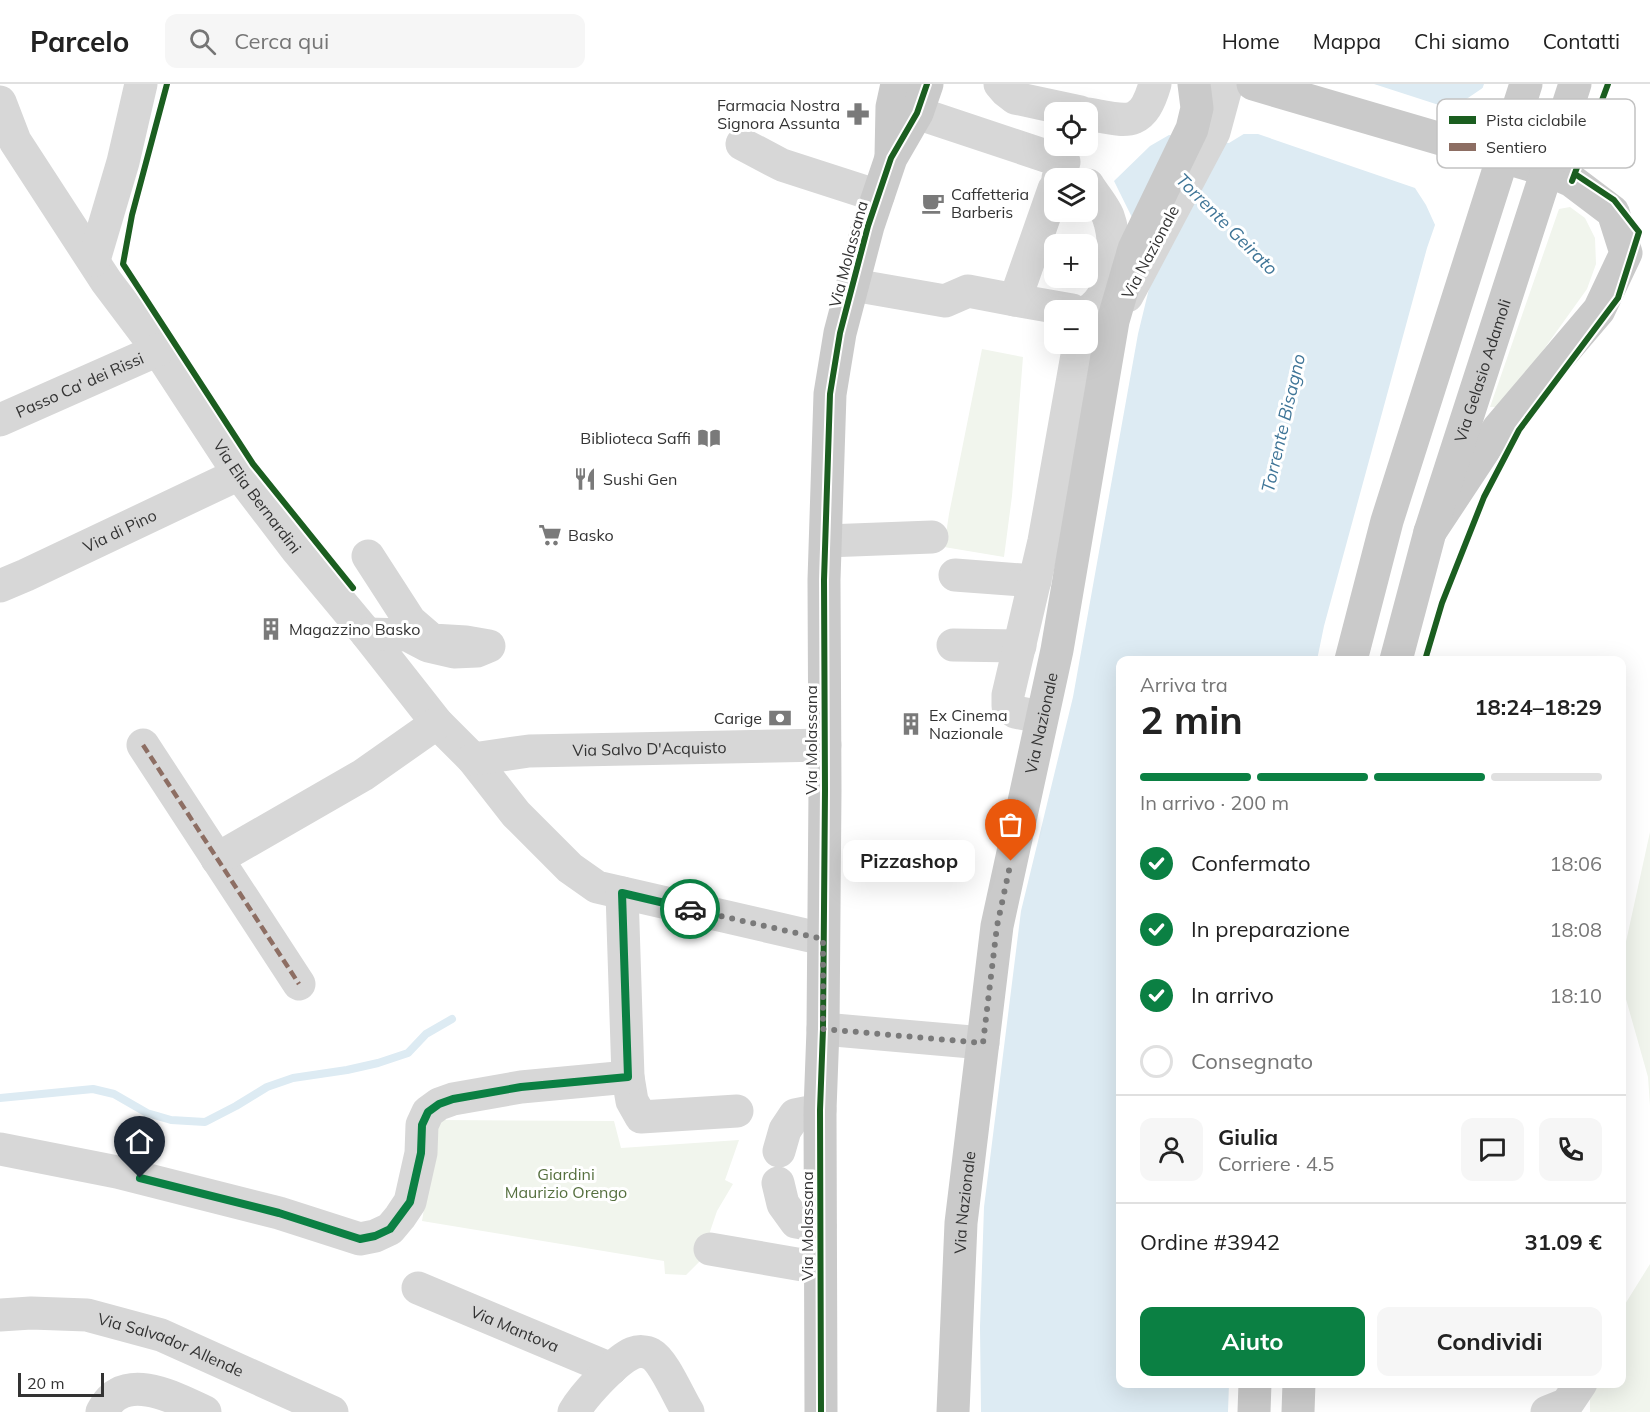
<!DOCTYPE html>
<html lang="it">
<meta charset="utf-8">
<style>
:root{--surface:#fff;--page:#f6f6f6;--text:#222;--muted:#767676;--line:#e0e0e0;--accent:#0b8043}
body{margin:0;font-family:Mulish,sans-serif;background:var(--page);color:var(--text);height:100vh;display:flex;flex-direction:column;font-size:22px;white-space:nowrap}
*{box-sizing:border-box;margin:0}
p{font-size:20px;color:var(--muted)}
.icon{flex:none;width:33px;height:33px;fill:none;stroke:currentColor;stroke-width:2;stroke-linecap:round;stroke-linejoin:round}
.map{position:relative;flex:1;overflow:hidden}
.sheet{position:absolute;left:1116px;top:572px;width:510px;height:732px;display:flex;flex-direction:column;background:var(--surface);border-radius:12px;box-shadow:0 6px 24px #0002}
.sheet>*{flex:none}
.buttons{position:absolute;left:1044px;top:18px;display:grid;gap:12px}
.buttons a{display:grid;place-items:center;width:54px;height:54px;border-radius:12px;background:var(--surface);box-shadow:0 6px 24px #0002;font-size:30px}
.scale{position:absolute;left:18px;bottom:15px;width:86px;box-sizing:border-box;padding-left:6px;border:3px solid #333;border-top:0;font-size:16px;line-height:21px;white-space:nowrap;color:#333;-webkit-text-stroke:4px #fff;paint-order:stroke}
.pin{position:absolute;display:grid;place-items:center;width:51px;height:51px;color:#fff;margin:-62px -26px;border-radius:50% 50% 50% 0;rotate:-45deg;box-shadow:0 0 6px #0007}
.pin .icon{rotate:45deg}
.courier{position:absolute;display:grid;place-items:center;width:60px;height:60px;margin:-30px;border:4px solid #0b8043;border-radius:50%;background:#fff;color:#222;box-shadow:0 2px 8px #0007}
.bubble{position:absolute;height:42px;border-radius:12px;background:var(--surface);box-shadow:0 6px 24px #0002;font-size:20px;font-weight:700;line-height:42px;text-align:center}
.summary em{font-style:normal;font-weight:700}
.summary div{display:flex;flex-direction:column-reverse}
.summary{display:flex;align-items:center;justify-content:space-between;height:102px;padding:0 24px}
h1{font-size:39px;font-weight:700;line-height:45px}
.bar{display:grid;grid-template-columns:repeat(4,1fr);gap:9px 6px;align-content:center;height:72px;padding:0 24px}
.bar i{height:8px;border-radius:4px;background:var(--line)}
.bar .selected{background:var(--accent)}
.bar p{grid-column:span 4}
.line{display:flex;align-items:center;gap:15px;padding:0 24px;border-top:2px solid var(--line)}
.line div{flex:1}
.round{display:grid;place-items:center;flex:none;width:63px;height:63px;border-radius:12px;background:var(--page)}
ol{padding:0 24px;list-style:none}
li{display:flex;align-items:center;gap:18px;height:66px}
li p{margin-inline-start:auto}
li .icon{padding:6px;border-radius:50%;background:var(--accent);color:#fff;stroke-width:4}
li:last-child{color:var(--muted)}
li i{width:33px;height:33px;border:3px solid var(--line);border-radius:50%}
.cta{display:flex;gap:12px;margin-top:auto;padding:12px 24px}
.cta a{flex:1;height:69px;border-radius:12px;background:var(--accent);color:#fff;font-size:24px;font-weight:700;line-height:69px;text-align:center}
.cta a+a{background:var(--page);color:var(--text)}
header{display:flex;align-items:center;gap:36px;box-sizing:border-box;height:84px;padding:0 30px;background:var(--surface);border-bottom:2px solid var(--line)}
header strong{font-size:28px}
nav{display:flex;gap:33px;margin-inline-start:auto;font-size:21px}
.search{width:420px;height:54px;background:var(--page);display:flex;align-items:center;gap:15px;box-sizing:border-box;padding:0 21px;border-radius:12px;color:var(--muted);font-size:22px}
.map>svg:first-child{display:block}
</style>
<header>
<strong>Parcelo</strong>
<div class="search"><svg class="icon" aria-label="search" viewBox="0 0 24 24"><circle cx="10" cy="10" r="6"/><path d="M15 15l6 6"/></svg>Cerca qui</div>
<nav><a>Home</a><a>Mappa</a><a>Chi siamo</a><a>Contatti</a></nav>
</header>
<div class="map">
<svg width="1650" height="1328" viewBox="0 0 1650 1328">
<rect width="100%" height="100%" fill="#fff"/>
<path fill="#f1f5ed" d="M1570,123L1585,134L1595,154L1596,180L1587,205L1524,293L1499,323H1490L1559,125Z
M982,265L1023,273L1012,412L1004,473L944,463L949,430Z
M1650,748V1022L1648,993L1622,901V876Z
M439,1036L614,1037L621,1064L739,1056L725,1096L733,1100L717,1127L700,1177L686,1191L665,1190L664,1177L422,1137Z
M1650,1180V1328H1590V1299H1622V1225Z"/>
<path fill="#ddebf3" d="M1257,0H1484L1427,164L1324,542L1317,576H1120V1299H1229L1228,1328H981L980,1243L984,1123L1021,827L1073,613L1138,250L1155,180L1114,97L1150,62L1169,51L1229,59L1247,48Z"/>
<path fill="#fff" d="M1254,0H1374L1445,23L1465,16L1487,1L1436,143L1426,121L1415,104L1258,50H1237L1244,46Z"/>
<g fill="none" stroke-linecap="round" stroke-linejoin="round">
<path stroke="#ddebf3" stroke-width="8" d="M0,1014L93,1005L114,1010L147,1029L171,1036L205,1038L236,1022L267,1003L293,994L347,986L378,979L408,969L426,950L452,935"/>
<g stroke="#d7d7d7" stroke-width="33">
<path d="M1000,0L1006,7L1015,14L1080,28"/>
<path id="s1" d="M0,18L15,57L106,197L158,266L239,390L297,466L367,550L437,639L473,675L516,730L570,784L597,803L823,855"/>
<path d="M917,29L1064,78L1058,94"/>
<path d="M1088,30C1127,37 1142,45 1155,0"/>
<path d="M742,60L782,81L878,112"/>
<path d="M1088,101C1094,111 1103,121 1108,132C1118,160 1115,211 1088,227"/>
<path d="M94,176L123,78L141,0"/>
<path d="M853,201L945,217L968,207L1015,216L1054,105"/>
<path d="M1127,212L1214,48L1227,0"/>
<path d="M1015,216L1072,226"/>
<path id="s2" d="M0,336L158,266"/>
<path d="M826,457L932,453"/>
<path d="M955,491L1035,497"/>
<path id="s3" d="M0,502L26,491L239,390"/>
<path d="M367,550L407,551L428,562L454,568L477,567L489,562L466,558L432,556L410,537L368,472"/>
<path d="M953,561L1020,562"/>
<path d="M1041,633L1015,628L1008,622V611L1044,457L1079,260"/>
<path d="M143,661L299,900"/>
<path id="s4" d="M473,675L529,667L825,661"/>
<path d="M217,775L363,691L437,639"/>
<path d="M622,809L628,993L632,1017L641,1033L737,1027"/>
<path d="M823,945L983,959"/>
<path d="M0,1065L117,1088L279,1129L360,1155L375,1152L390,1145L400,1133L410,1118L421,1069L422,1041L428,1028L439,1020L453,1015L521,1003L628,993"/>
<path d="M779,1067L785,1046L795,1031L820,1026"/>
<path d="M778,1099L783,1120L796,1138L820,1142"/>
<path d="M710,1165L820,1184"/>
<path id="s5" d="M418,1204L611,1285"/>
<path id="s6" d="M0,1231L31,1229L87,1231L161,1251L332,1328"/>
<path d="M102,1328C106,1321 110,1314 118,1310C143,1296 182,1317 205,1328"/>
<path d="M574,1328C583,1312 616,1276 633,1269C638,1267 646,1267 651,1270C664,1277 679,1314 688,1328"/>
<path d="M1547,1328L1567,1320L1581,1299"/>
</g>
<g stroke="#cacaca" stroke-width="33">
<path d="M1253,0L1547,86L1572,97L1613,128L1626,169L1599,226L1498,345L1430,448"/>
<path d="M891,72L892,23L897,0"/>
<path d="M1351,576L1387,437L1526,0"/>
<path id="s7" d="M1396,576L1430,448L1575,0"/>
<path d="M821,1328L820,1026L823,945L825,706L824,496L830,310L840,249L868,142L891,74L917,29L927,0"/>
<path id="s8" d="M953,1328L961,1139L997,842L1057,566L1113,237L1134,165L1192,45L1197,24L1194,0"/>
<path d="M1254,1328L1255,1299"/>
<path d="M1298,1328L1299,1299"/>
</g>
<path stroke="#8d6e63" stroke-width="4.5" stroke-dasharray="9 4.5" stroke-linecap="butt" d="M143,661L299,900"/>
<g stroke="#fff" stroke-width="10">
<path id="cycleway" d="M167,0L132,131L123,180L253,380L353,504
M1572,97L1608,0
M1425,576L1442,519L1484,413L1519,346L1618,214L1639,148L1614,116L1575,90
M821,1328L820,1026L823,945L825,706L824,496L830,310L840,249L868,142L891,74L917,29L927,0"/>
</g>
<use href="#cycleway" stroke="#1b5e20" stroke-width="6"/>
</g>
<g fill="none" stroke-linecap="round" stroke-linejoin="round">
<path stroke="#7a7a7a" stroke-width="6" stroke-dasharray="0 10.8" d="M690,825L823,855V945L983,959L997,842L1011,777"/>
<path stroke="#0b8043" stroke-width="8" d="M140,1094L279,1129L360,1155L375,1152L390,1145L410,1118L421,1069L422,1041L428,1028L439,1020L453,1015L521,1003L628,993L622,809L690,825"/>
</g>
<defs>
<g id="pharmacy-bare" transform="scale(1.8)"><path d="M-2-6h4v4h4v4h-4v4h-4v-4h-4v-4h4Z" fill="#7a7a7a" stroke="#fff" stroke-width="2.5" paint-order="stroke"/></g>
<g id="cafe-bare" transform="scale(1.8)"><path d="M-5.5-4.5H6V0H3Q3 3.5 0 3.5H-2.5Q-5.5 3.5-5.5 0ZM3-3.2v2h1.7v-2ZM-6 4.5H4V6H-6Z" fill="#7a7a7a" stroke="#fff" stroke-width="2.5" paint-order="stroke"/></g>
<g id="library-bare" transform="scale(1.8)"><path d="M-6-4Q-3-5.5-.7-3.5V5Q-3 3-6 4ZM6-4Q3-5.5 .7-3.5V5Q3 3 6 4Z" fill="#7a7a7a" stroke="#fff" stroke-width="2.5" paint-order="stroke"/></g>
<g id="restaurant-bare" transform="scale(1.8)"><path d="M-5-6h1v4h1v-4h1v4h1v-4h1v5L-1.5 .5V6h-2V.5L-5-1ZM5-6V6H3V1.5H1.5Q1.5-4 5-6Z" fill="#7a7a7a" stroke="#fff" stroke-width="2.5" paint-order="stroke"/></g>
<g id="supermarket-bare" transform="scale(1.8)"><path d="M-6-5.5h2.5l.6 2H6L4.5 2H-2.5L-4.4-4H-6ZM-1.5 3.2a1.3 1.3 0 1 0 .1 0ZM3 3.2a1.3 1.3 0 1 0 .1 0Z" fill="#7a7a7a" stroke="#fff" stroke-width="2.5" paint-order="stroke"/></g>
<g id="building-bare" transform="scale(1.8)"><path d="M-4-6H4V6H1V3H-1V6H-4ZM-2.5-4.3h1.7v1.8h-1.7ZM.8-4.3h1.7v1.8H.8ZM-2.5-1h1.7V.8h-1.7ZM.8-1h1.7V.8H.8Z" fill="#7a7a7a" stroke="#fff" stroke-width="2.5" paint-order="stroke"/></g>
<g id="bank-bare" transform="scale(1.8)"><path d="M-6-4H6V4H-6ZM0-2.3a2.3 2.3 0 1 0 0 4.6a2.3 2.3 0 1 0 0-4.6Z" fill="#7a7a7a" stroke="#fff" stroke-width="2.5" paint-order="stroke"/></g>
</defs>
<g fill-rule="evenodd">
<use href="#pharmacy-bare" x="858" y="30"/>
<use href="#cafe-bare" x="933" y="119"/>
<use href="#library-bare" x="709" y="354"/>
<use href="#restaurant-bare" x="585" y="395"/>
<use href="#supermarket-bare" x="550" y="451"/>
<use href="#building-bare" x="271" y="545"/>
<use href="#bank-bare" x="780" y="634"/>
<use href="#building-bare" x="911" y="640"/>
</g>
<g text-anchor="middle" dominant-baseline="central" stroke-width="6" stroke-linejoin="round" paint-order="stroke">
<g font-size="16" fill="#333" stroke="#fff" text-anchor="start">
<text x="840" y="21" text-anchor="end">Farmacia Nostra<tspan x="840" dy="18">Signora Assunta</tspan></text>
<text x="951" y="110">Caffetteria<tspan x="951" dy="18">Barberis</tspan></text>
<text x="691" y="354" text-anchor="end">Biblioteca Saffi</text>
<text x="603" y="395">Sushi Gen</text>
<text x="568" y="451">Basko</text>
<text x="289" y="545">Magazzino Basko</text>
<text x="929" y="631">Ex Cinema<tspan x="929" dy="18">Nazionale</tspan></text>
<text x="762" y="634" text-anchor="end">Carige</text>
</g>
<g font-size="16" fill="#333" stroke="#fff">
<text transform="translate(1150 168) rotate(-62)">Via Nazionale</text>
<text transform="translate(848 170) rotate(-75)">Via Molassana</text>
<text stroke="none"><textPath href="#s7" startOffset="302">Via Gelasio Adamoli</textPath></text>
<text stroke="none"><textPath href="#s2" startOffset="87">Passo Ca' dei Rissi</textPath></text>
<text stroke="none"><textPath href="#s1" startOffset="472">Via Elia Bernardini</textPath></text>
<text stroke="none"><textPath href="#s3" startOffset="132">Via di Pino</textPath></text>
<text stroke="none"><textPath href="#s8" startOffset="696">Via Nazionale</textPath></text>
<text transform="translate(811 656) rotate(-90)">Via Molassana</text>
<text stroke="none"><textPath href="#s4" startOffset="177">Via Salvo D'Acquisto</textPath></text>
<text stroke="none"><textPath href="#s8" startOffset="210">Via Nazionale</textPath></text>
<text transform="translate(807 1142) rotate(-90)">Via Molassana</text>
<text stroke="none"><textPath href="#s5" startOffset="105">Via Mantova</textPath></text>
<text stroke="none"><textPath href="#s6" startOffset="176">Via Salvador Allende</textPath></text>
</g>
<g font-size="16" fill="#56703f" stroke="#fff">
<text x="566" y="1090">Giardini<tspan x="566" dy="18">Maurizio Orengo</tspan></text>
</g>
<g font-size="18" font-style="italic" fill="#3f7597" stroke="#fff">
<text transform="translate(1227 140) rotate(45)">Torrente Geirato</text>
<text transform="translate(1283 339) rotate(-77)">Torrente Bisagno</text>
</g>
</g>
<rect x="1437" y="15" width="198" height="69" rx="9" fill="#fff" stroke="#c2c2c2" stroke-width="1.5"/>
<rect x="1449" y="32" width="27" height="8" fill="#1b5e20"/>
<rect x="1449" y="59" width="27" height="8" fill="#8d6e63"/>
<g font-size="16" fill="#333">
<text x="1486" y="42">Pista ciclabile</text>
<text x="1486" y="69">Sentiero</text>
</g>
</svg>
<div class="buttons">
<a><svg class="icon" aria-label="locate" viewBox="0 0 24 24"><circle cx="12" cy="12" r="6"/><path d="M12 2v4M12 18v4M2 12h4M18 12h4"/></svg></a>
<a><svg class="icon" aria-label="layers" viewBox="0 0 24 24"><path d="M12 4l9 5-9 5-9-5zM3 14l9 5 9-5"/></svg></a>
<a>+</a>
<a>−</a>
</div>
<div class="scale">20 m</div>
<div class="pin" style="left:1011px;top:777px;background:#ea580c"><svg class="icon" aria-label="bag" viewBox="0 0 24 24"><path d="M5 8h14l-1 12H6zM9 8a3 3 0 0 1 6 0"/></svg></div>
<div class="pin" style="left:140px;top:1094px;background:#1f2937"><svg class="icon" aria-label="home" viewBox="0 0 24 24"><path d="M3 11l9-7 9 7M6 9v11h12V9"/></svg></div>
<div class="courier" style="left:690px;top:825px"><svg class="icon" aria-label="car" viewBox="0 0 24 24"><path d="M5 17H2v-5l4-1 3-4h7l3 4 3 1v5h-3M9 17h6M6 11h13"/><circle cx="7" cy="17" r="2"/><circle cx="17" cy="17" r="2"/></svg></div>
<div class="bubble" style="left:843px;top:756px;width:132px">Pizzashop</div>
<section class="sheet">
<div class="summary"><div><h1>2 min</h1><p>Arriva tra</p></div><em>18:24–18:29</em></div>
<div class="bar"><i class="selected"></i><i class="selected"></i><i class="selected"></i><i></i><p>In arrivo · 200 m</p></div>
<ol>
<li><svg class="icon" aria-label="check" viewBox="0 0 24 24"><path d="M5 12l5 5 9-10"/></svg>Confermato<p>18:06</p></li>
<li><svg class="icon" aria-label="check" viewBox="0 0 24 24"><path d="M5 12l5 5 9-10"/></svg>In preparazione<p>18:08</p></li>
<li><svg class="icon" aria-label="check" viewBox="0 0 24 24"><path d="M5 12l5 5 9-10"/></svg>In arrivo<p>18:10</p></li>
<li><i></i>Consegnato</li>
</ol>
<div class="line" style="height:108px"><a class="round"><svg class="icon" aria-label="person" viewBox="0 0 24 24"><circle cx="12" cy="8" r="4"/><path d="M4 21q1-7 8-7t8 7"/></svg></a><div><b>Giulia</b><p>Corriere · 4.5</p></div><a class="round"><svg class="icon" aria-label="chat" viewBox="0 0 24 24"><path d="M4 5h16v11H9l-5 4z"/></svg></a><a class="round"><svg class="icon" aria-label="phone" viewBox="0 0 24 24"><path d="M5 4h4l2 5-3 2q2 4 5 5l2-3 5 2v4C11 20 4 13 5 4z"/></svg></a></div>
<div class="line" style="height:78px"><div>Ordine #3942</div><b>31.09 €</b></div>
<div class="cta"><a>Aiuto</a><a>Condividi</a></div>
</section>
</div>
